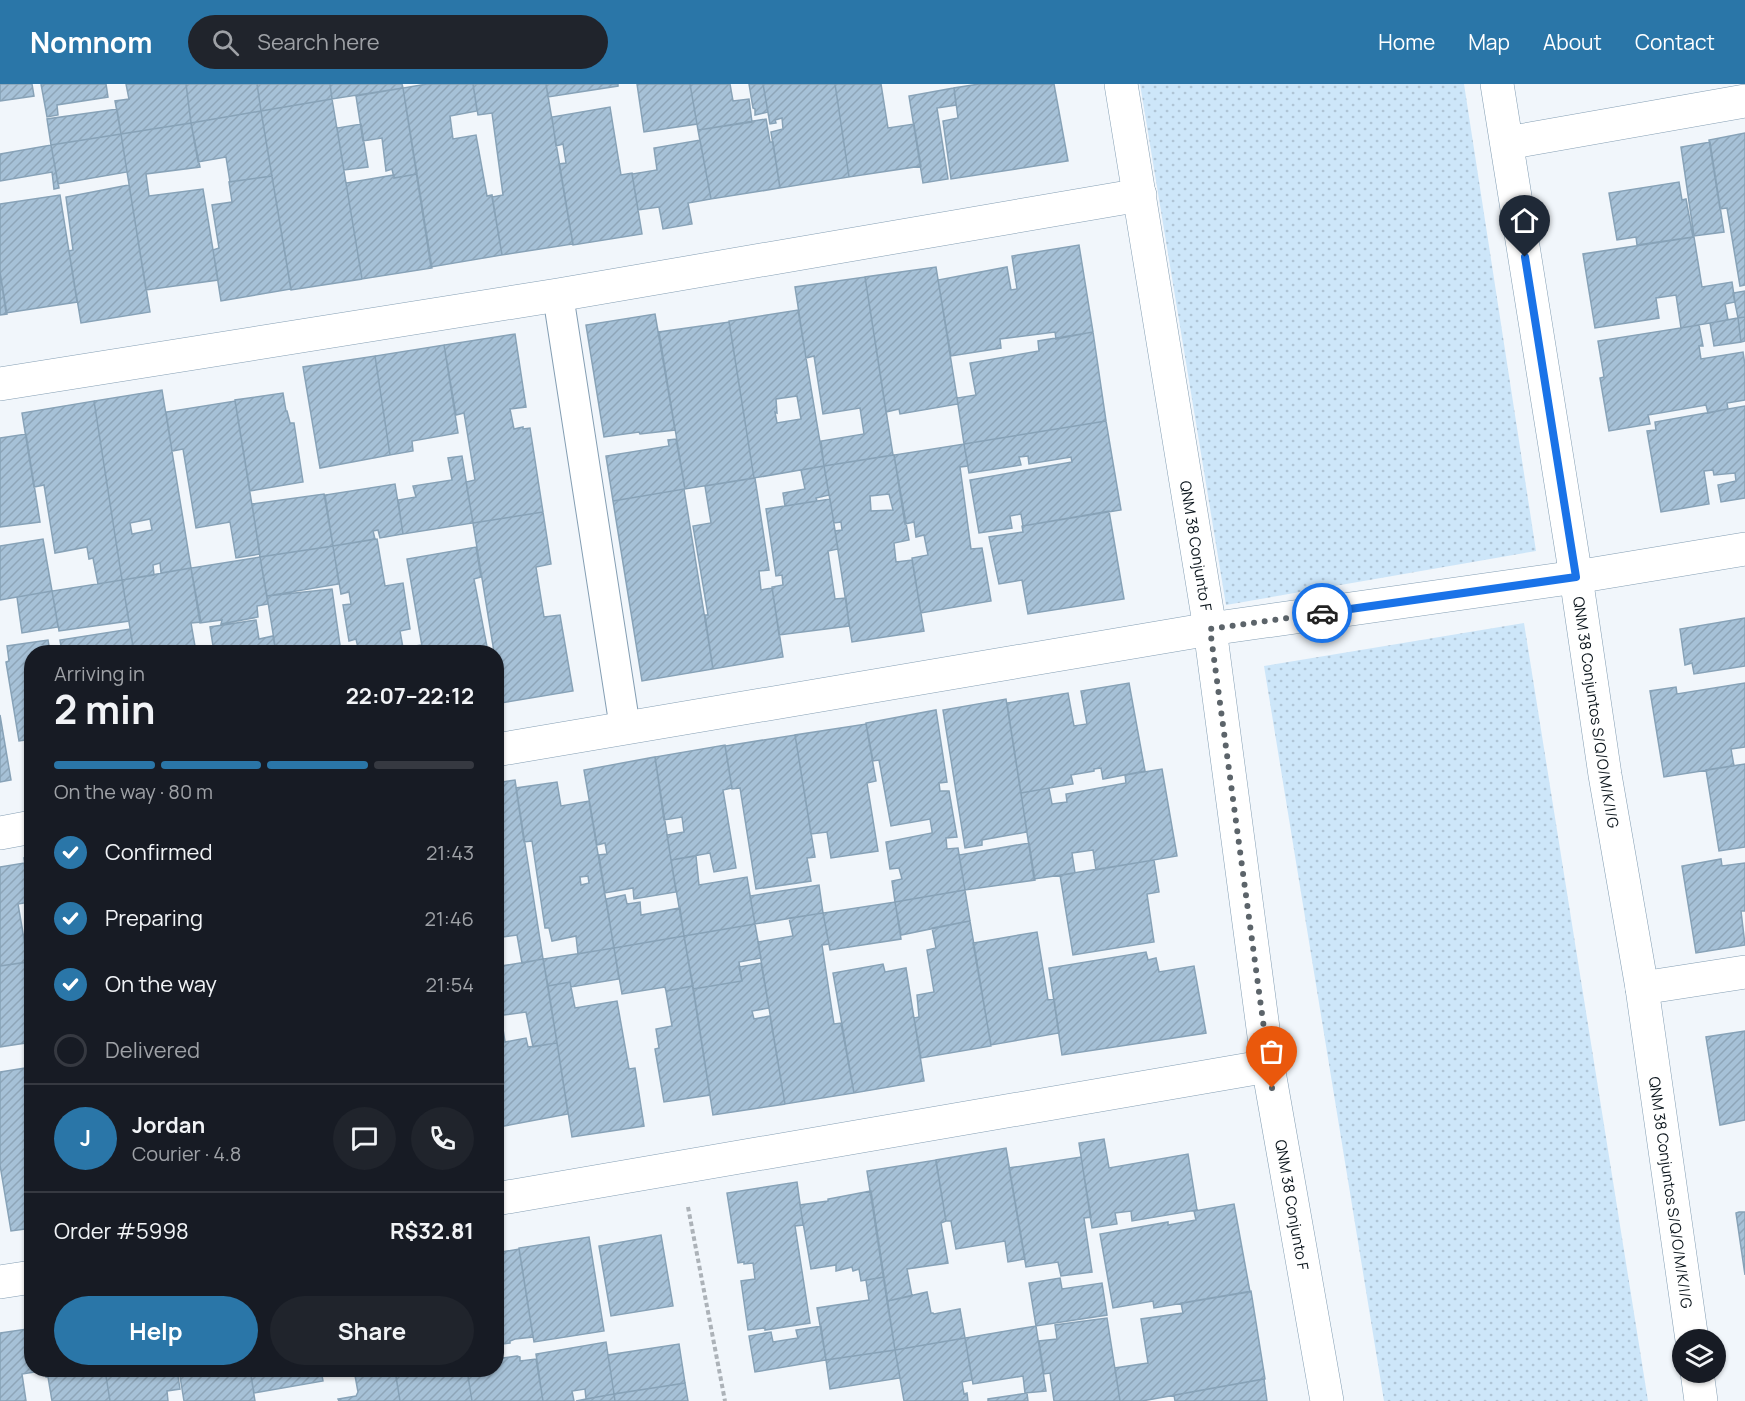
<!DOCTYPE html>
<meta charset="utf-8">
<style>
:root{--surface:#171b24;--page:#20242c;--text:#f1f3f6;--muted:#9ea1a6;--line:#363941;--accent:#2a76a8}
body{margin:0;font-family:Manrope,sans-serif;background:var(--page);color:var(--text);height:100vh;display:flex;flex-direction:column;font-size:22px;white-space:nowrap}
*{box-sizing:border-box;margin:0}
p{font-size:20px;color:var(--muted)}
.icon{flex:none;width:33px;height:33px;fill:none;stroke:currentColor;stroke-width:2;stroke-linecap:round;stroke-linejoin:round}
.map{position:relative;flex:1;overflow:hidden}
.details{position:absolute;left:24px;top:561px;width:480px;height:732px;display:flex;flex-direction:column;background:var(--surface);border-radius:24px;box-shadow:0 2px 4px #0004}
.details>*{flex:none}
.buttons{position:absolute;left:1672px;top:1245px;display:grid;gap:12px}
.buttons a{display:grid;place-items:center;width:54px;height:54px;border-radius:50%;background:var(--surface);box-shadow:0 2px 4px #0004;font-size:30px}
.pin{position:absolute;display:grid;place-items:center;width:51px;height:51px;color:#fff;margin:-62px -26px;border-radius:50% 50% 50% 0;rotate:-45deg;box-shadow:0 0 6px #0007}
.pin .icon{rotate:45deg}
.courier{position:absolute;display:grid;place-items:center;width:60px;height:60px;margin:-30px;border:4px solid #1a73e8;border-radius:50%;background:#fff;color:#222;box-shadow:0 2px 8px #0007}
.summary em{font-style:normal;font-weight:700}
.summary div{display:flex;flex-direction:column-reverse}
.summary{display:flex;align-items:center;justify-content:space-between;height:102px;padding:0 30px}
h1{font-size:39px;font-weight:700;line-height:45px}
.bar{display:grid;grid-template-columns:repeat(4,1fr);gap:9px 6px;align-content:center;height:72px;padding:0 30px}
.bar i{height:8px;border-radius:4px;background:var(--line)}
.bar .on{background:var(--accent)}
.bar p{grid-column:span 4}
.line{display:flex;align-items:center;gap:15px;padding:0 30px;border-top:2px solid var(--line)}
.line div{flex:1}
.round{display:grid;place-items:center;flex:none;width:63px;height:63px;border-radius:32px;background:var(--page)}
ol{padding:0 30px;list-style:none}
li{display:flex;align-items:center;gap:18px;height:66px}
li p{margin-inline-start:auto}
li .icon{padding:6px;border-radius:50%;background:var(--accent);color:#fff;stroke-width:4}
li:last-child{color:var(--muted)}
li i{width:33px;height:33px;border:3px solid var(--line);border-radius:50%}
.primary-button{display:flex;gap:12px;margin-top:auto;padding:12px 30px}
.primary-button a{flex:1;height:69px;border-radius:36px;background:var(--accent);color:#fff;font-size:24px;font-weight:700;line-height:69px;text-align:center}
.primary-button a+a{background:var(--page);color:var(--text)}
header{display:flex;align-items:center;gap:36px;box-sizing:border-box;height:84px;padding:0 30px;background:var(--accent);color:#fff}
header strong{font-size:28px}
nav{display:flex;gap:33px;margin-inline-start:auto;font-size:21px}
.search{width:420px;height:54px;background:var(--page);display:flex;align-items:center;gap:15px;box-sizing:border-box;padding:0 21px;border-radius:33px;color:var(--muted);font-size:22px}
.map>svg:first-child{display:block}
</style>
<header>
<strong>Nomnom</strong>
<div class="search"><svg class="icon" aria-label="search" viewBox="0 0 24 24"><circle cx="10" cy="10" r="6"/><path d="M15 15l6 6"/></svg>Search here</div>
<nav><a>Home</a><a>Map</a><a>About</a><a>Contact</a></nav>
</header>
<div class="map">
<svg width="1745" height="1317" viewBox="0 0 1745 1317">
<defs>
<pattern id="grass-dots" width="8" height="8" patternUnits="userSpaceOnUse" patternTransform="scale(1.5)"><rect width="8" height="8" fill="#cde6f9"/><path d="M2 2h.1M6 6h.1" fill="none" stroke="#afc4d5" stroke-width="1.8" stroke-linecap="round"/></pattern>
<pattern id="building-hatch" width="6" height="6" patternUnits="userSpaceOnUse" patternTransform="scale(1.5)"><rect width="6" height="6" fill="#a6c1d7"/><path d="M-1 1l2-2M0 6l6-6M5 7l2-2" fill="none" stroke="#8ea5b8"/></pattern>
</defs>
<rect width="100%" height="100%" fill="#f1f6fb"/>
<path fill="url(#grass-dots)" d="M1140,0H1464L1536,467L1226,521Z
M1524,539L1648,1317H1384L1264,582Z"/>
<path fill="url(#building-hatch)" stroke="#87a2b7" stroke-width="1.5" fill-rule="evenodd" d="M0,0H32L34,12L0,17Z
M41,0H106L108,13L57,21L58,31L47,33Z
M126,0H186L191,39L121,50L115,17L129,15Z
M186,0H257L261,27L191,39Z
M257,0H330L332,15L261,27Z
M330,0H402L403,4L332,15Z
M427,0H473L477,27L450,32L453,55L476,51L487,112L492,111L502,171L431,183L403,4Z
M473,0H546L573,160L502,171L492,113L503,111L492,29L478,31Z
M546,0H618V2L548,13Z
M637,0H690L697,40L644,48Z
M690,0H730L733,17L749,15L752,38L698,46Z
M749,0H763L768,28L755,31V25L753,24Z
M763,0H835L849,93L780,104L771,48L783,45L782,34L775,36L776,39L770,40Z
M835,0H881L888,44L914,40L921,82L849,93Z
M979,0H1054L1068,77L951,95L943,37L958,34L954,4Z
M403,4L417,90L394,94L392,85L386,87L382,54L363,57L356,12Z
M954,4L956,21L937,24L948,95L923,99L909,12Z
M332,15L362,195L291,206L261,27Z
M610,23L621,91L632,89L642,150L573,161L559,80L566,79L563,60L556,62L552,33Z
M117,25L121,50L51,61L47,35Z
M261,27L272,92L230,98L226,73L198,78L191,39Z
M766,35L770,58H773L780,104L711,115L698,46Z
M191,39L200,83L146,90L149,112L203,105L218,196L146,206L121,50Z
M361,40L368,83L344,86L337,44Z
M1745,49V201L1740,202L1727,124L1720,125L1709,56Z
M121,50L127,88L58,100L51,61Z
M700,56L711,115L688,119L692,140L663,145L659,123L638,126L632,90L657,86L654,64Z
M1710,58L1724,148L1694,152L1681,63Z
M51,61L59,104L54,105L52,88L0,97V70Z
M417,90L432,184L362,195L346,99L394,91V94Z
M272,92L291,205L221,217L213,166L219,164L212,121L232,118L229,98Z
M1679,98L1682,116L1686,115L1693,153L1637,161L1636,153L1617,156L1609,109Z
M129,101L150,228L81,239L69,167L73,166L66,113Z
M60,111L77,218L6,229L0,188V120Z
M1694,153L1702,203L1732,198L1735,218L1725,220L1728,236L1681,244L1676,211L1656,214L1659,234L1595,244L1583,170Z
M1079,161L1093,248L1056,255L1055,248L1000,255L1001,264L951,272L938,196L1007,183L1011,206L1017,205L1012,172Z
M936,183L958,320L900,330L899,325L886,328L865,193Z
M0,188L7,230L0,231Z
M865,193L893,371L824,382L821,357L864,350L860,324L823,330L814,272L806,274L795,203Z
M1745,207V233L1738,234L1733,209Z
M798,226L824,382L754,394L729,237ZM797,312L801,335L777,339L775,328L777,329L776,315Z
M655,230L675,346L640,350L639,348L604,353L586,241Z
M1745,233V257L1741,258L1738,234Z
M1738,234L1741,258L1714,262L1710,239Z
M729,238L754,394L685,405L659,248Z
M1699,241L1703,262H1699L1701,275L1743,268L1745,281V316L1727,319L1728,325L1708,329L1706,321L1648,331L1650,340L1609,347L1600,294L1604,293L1598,257Z
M1093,248L1106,337L964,360L957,314L976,311L970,279L1039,267L1038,257Z
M515,250L526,323L510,325L514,345L523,343V345L530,344L543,428L473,439L466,398L475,396L464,329L456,331L444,261Z
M444,261L458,349L412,357L413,367L390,371L375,272Z
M375,272L390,371L320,384L303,283Z
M162,306L191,484L161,489L160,479L153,481L154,491L122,496L94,317ZM150,435L152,446L132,450L130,439Z
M283,309L286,327H287L290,339H294L303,398L250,407L235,316Z
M94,317L122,496L98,500L93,474L89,475L87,463L55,469L44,401L34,403L22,329Z
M235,317L260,470L236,474L230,438L196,444L183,365L172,367L166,328Z
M1745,322V414L1721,418L1718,401L1736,397L1735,389L1714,391L1713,386L1704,387L1709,420L1661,428L1647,347L1656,346L1655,338Z
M1106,337L1121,426L1023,442L1021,430L1010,432L1012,444L979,449L970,396L1072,378L1071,373L1029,380L1028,372L1019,373L1021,381L969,389L964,360Z
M26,350L40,438L0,443V354Z
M676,355L685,405L613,417L606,372L669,362L668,356Z
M964,360L968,382L960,383L971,465L982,464L991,517L921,529L912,474L928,471L924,451L916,453L914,438L905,440L894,371Z
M894,371L909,456L894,459L896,478L912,476L924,547L852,558L835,447L842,446L841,438L834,439L824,382ZM889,410L893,426L871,427L870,412Z
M462,372L473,439L403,450L398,416L416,413L413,402L452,396L448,374Z
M824,382L829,411L816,414L817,417L785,422L783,409L805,405L801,386Z
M755,394L769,486L759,487L761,506L772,504L783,573L713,585L705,531H708L693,442L711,439L705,402Z
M395,400L403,450L380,454L378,446L373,447L375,455L333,462L325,411Z
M684,405L713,585L642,597L613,417Z
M324,410L333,462L260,473L252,420Z
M830,415L838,465L828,467L835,515L846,514L849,542L779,551L772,503L783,501L782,491L776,492L766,425Z
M1109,427L1124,515L1028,530L1022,496L999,500L989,453L1023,448L1022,442Z
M543,428L551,480L536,483L544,533L560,531L573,607L501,619L496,587V568H494L473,439Z
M43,455L52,507L0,516V462Z
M377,455L385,502L403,499L410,545L400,547L403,564L421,561L423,568H359L356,555L349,557L343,521L351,520L349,508L341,510L333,462Z
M333,462L339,500L267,512L260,473Z
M476,463L481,493L474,495L488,568H423L407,475Z
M260,473L268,520L257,522L258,533L221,540L222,536L200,539L191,484Z
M191,484L201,538L191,539L196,568H134L122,496Z
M122,496L129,537L59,547L52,507Z
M332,505L341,568H276L267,512Z
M52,507L58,543L22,549L17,513Z
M1745,534V582L1694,590L1692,579L1685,581L1680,545Z
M256,536L259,555L273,552L276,568H214L210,543Z
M130,545L134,568H62L60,556Z
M48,556L50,568H32V655L19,657L6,578L9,577L7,562Z
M496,587L501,619H496Z
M1129,599L1145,687L1103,695L1101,684L1094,685V687L1071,691L1073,700L1021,709L1007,619L1068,609L1074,642L1087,640L1081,607Z
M1745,599V663L1731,665L1734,682L1664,693L1650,607L1676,603L1677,610Z
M1006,615L1027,748L982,756V761L965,764L943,626Z
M936,626L947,698L939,699L940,707H949L957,753L946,754L947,765L958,764L965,806L895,818L892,797L902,795L899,784L890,785L886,758L932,749V747L930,735L891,742L879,676L873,677L866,639Z
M0,631L11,696L0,698Z
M866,640L876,697L867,699L878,767L831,774L827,748L811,750L795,651Z
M795,651L815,773L807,774L811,797L756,805L740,704L732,705L725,662Z
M725,661L732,704L723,706L736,784L714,788L710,769L671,776L667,751L684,748L682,733L664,736L655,673Z
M655,673L676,808L634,815L633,804L605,809L599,771L607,770L605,759L597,761L584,686Z
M1745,680V763L1719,767L1706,686Z
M1162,685L1177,772L1096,786L1093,766L1072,769L1075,789L1034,795L1021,709L1049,704L1052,720L1067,718L1066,710L1126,699L1125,691Z
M515,696L543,875L522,879L517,851L496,854V699Z
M557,698L561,722L589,717L614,864L578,870L576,852L552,857L549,844H545L532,757L524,758L516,704ZM588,792L589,799L581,801L580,793Z
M1029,759L1035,796L965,806L959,771Z
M696,772L699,801L747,793L755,840L684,852L671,776Z
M32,773V825H31L24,774Z
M1721,775L1722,782L1745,779V827H1741L1745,861L1696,869L1682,782Z
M1154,776L1159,808L1147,810L1154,858L1073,871L1060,791Z
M24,779L30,818L18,820L28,878L0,882V783Z
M819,801L823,829L755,840L750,812Z
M965,806L970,837L901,851L895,818Z
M625,811L627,820L640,818L641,831L680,824L684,852L614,864L606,815Z
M895,818L901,855L830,866L823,829Z
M823,829L829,860L822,861L834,940L841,939L854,1009L785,1020L758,858L793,852L789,834Z
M970,837L991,962L921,974L914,934L919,933L917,911L934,908L927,866L936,864L932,844Z
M755,840L761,874L739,878L742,897L693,905L684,852Z
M1037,848L1048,916L1054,915L1059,949L991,961L973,859Z
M684,852L693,902L666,907L665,903L622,910L614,864Z
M614,864L619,895L571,903L570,898L548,902L543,875Z
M1146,868L1148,876L1156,874L1159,888L1194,882L1206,949L1062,971L1049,884Z
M543,875L557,959L533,963L526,928L496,932V883Z
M26,878L30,896L32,895V958L0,963V882Z
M761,879L769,924L752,927L754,935L770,932L785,1020L713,1031L693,905L742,897L739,883Z
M883,880L885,888L906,884L924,997L854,1009L833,889Z
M570,898L575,924L617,917L629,985L635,984L644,1042L572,1053L548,902Z
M693,902L710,1011L664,1018L655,965L659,964L656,945L672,942L666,907Z
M496,932H501L505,958L526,954L528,963L557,959L568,1030L499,1043L496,1031Z
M1745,947V1036L1720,1041L1706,953Z
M32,983V1144L11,1147L0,1081V988Z
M1104,1055L1109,1084L1188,1070L1197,1126L1132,1137L1131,1127L1115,1129L1117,1140L1092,1144L1079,1059Z
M1006,1064L1025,1175L1008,1178L1005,1157L956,1165L951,1137H946L936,1078V1076Z
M1081,1073L1091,1133L1084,1134L1092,1188L1061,1192L1058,1178L1026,1183L1009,1084Z
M936,1076L946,1137L941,1139L948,1179L907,1185L912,1212L887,1217L867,1087Z
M797,1098L803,1141L795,1142L810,1239L765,1246V1244L748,1246L741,1197L755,1195L753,1179L744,1180V1178L738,1179L727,1109Z
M871,1107L884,1193L861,1197L859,1185L853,1187L852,1183L836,1187V1181L811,1185L800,1121L828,1117V1115Z
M1234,1120L1250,1208L1154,1224L1153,1217L1113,1224L1100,1150L1168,1138V1141L1196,1136L1194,1127Z
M1739,1128H1745V1191L1736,1129Z
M661,1151L673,1222L611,1232L599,1162Z
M589,1153L604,1247L534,1258L519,1164Z
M519,1165L533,1253L515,1255L510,1257V1259L496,1261V1169Z
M884,1193L895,1266L826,1276L817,1224L869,1216L866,1196Z
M1060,1194L1062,1205L1102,1199L1107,1231L1036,1242L1029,1199Z
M1251,1207L1265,1295L1142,1317H1120L1115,1284L1148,1279L1141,1235L1183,1229L1181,1219Z
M927,1208L931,1229H933L934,1230L960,1225L965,1254L895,1266L887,1217Z
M1107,1234L1120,1317H1054L1050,1289L1044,1290L1039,1257L1057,1255L1055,1241Z
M32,1241V1273L26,1242Z
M821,1242L826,1276L755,1288L749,1252L771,1248L773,1258L798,1254L796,1246Z
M1036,1242L1046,1307L1025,1309L1023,1292L973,1300L965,1254Z
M27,1245L32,1273V1286H34V1288L22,1290L26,1317H0V1249Z
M965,1254L972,1296L962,1298L964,1310L967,1309L968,1317H904L895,1266Z
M606,1258L614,1310L586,1315L585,1305L572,1307L574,1317H543L536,1270Z
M679,1260L685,1299L614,1310L608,1271Z
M895,1266L900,1294L830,1305L826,1276Z
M517,1272L520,1273V1277L536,1275L543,1317H472L467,1286H496V1275Z
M34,1286H105L110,1317H52L48,1293H46L45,1286L34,1288Z
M105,1286H177L180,1305L167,1307L168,1317H110Z
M179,1286H250L255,1317H184Z
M250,1286H321L323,1297L254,1309Z
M354,1286H395L400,1317H339L338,1315L356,1312L358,1308Z
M402,1286H467L472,1317H400L395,1287Z
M1264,1295L1267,1317H1175L1174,1311Z
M685,1299L688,1317H615L614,1310Z
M1027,1309L1028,1317H988V1315Z
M614,1310L615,1317H576L586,1315Z"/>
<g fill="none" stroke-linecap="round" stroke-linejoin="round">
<g stroke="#849eb3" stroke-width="32">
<path id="pedestrian" d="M558,211L625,644"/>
</g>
<g stroke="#849eb3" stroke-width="34">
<g id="minor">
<path id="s1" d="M1121,0L1210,545L1268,982L1327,1317"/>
<path id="s2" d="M1497,0L1576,493L1605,691L1642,904L1692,1256"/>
<path d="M1507,59L1745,17"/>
<path d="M0,300L558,211L1140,111"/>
<path d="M496,666L1210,545L1576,493L1745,465"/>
<path d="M0,749L32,743"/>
<path d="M1642,904L1745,888"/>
<path d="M496,1115L1268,982"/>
<path d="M0,1198L32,1193"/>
<path d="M1697,1288L1701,1317"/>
</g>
</g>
<path stroke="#acb2b8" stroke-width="4" stroke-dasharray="4.5 3" stroke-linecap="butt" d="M688,1123L725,1317"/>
<use href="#pedestrian" stroke="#fff" stroke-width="30"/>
<use href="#minor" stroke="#fff" stroke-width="33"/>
</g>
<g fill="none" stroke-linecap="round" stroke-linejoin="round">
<path stroke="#5c646a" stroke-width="6" stroke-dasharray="0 10.8" d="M1272,1004L1210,545L1322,529"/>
<path stroke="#1a73e8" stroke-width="8" d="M1322,529L1576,493L1525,173"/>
</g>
<g text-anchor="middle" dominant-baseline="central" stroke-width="4.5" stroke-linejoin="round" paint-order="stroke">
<g font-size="15" fill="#0b151c" stroke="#fff">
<text stroke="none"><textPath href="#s1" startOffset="468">QNM 38 Conjunto F</textPath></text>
<text stroke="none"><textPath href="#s2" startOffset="636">QNM 38 Conjuntos S/Q/O/M/K/I/G</textPath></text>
<text stroke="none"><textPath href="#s2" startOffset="1122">QNM 38 Conjuntos S/Q/O/M/K/I/G</textPath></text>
<text stroke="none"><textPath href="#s1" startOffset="1134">QNM 38 Conjunto F</textPath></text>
</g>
</g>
</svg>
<div class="buttons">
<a><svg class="icon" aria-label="layers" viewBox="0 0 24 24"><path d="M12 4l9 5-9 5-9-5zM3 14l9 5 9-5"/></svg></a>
</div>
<div class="pin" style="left:1272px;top:1004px;background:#ea580c"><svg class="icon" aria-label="bag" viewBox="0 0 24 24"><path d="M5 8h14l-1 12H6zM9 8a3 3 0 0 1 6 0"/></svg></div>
<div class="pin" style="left:1525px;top:173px;background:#1f2937"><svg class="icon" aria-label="home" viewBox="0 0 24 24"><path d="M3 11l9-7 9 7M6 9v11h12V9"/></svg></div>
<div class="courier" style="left:1322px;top:529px"><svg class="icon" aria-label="car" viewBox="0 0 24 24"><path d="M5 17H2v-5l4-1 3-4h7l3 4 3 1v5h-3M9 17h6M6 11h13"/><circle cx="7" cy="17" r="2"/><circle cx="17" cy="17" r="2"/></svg></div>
<section class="details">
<div class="summary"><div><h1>2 min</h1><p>Arriving in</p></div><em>22:07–22:12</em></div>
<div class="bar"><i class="on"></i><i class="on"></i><i class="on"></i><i></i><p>On the way · 80 m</p></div>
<ol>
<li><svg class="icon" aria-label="check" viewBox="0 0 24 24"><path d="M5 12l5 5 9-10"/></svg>Confirmed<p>21:43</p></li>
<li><svg class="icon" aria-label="check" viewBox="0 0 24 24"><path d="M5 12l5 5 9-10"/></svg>Preparing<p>21:46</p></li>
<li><svg class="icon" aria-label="check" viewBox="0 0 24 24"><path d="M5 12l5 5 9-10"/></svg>On the way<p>21:54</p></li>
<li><i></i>Delivered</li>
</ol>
<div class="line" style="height:108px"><b class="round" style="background:var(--accent);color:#fff">J</b><div><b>Jordan</b><p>Courier · 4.8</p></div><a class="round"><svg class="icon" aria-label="chat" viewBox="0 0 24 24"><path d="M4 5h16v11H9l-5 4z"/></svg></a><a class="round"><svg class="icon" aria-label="phone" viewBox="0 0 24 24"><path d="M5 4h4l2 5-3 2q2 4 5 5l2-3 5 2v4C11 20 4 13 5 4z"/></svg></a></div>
<div class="line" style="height:78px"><div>Order #5998</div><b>R$32.81</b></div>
<div class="primary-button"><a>Help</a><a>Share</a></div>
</section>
</div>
